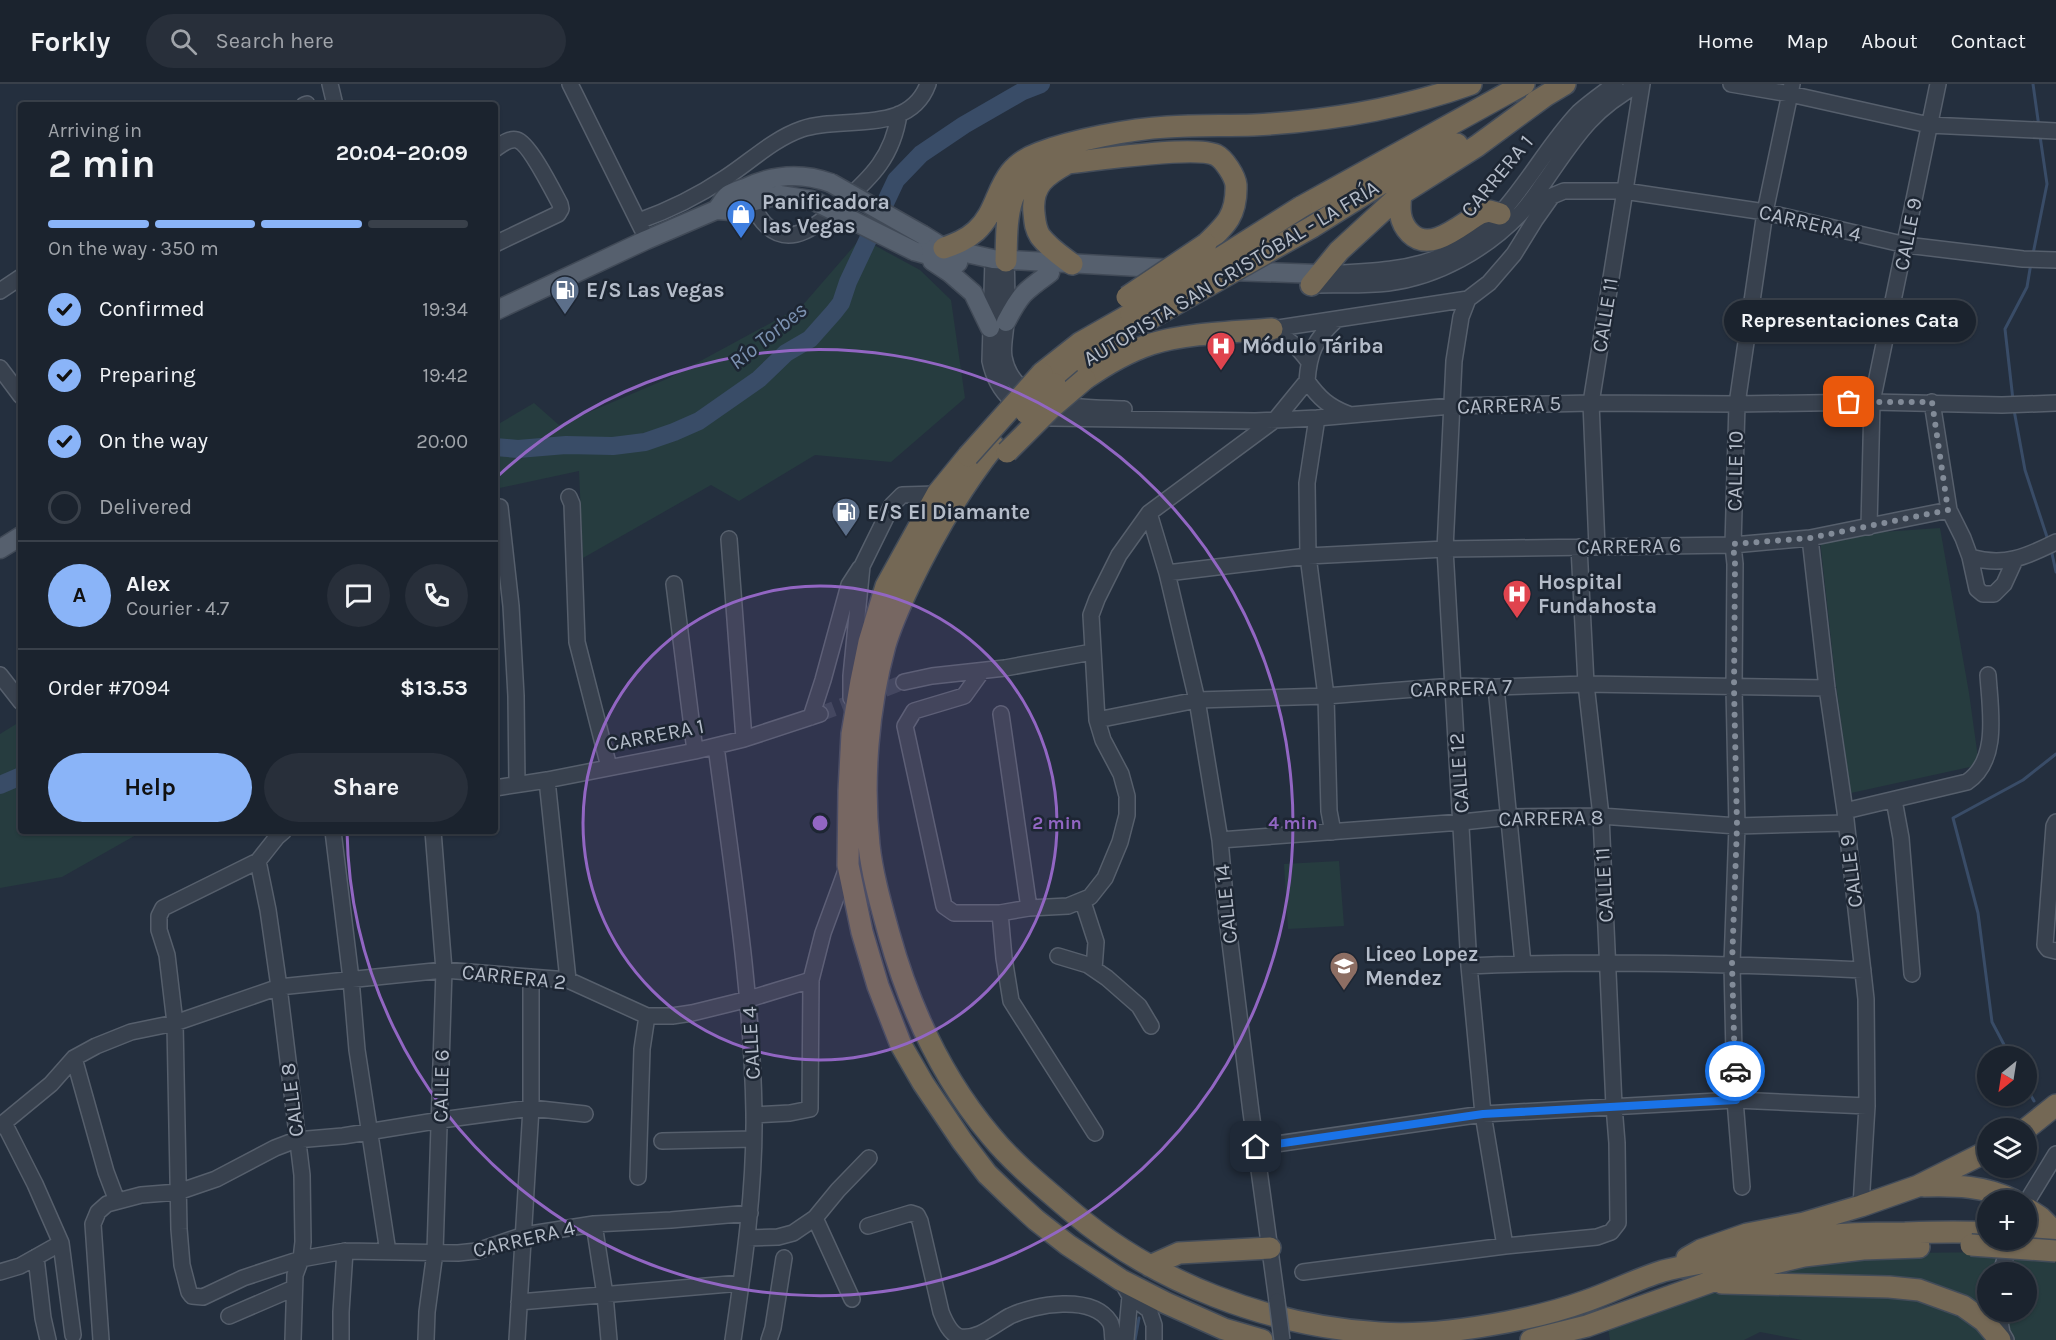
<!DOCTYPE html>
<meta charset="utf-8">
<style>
:root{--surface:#1b232e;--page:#282f3a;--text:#f1f3f6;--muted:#a0a4aa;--line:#39404a;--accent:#8ab4f8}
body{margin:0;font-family:Karla,sans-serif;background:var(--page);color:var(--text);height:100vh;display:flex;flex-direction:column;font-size:22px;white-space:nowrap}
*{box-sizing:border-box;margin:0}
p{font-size:20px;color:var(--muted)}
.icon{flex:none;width:33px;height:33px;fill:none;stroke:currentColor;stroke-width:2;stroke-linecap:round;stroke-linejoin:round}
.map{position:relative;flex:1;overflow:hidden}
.side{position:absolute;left:18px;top:18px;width:480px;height:732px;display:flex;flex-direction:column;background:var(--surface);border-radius:6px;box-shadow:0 2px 4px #0004,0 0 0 2px var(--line)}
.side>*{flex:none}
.needle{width:39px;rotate:210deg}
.buttons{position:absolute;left:1977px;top:962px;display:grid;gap:12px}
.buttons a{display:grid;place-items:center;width:60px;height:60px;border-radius:50%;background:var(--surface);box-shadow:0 2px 4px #0004,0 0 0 2px var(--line);font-size:30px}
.pin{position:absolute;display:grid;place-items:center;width:51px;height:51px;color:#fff;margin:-26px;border-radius:12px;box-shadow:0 3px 9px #0006}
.courier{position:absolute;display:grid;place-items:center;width:60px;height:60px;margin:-30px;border:4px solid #1a73e8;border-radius:50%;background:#fff;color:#222;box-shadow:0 2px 8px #0007}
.bubble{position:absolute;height:42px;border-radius:21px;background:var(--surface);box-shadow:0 2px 4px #0004,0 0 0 2px var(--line);font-size:20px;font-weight:700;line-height:42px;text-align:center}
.overview em{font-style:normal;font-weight:700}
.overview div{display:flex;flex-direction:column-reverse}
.overview{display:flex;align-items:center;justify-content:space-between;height:102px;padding:0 30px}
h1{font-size:39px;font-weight:700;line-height:45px}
.bar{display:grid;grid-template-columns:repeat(4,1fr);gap:9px 6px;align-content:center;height:72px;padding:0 30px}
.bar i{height:8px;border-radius:4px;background:var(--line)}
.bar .active{background:var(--accent)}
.bar p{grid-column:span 4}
.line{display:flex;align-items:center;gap:15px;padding:0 30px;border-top:2px solid var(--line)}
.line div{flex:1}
.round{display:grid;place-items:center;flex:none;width:63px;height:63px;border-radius:32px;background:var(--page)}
ol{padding:0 30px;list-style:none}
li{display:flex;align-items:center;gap:18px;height:66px}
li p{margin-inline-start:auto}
li .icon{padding:6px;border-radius:50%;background:var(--accent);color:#111;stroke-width:4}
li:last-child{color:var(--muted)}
li i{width:33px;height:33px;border:3px solid var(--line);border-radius:50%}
.cta{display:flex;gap:12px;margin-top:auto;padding:12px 30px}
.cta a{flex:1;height:69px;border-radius:36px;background:var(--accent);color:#111;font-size:24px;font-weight:700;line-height:69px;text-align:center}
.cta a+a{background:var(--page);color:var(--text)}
header{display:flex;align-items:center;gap:36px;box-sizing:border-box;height:84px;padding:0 30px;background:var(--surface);border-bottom:2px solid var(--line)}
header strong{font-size:28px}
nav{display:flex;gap:33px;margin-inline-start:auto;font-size:21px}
.search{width:420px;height:54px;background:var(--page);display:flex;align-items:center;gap:15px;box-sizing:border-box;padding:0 21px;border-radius:33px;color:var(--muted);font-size:22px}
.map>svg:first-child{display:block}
</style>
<header>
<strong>Forkly</strong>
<div class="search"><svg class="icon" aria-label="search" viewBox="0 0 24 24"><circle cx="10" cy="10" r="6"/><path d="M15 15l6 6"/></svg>Search here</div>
<nav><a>Home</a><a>Map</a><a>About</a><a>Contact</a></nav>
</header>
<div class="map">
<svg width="2056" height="1256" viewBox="0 0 2056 1256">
<rect width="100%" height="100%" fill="#242f3e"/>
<path fill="#263c3f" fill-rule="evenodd" d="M861,154L920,186L951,216L965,314L891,378L815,371L739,417L711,401L583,474L579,387L495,405V342L534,319L559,341L669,294L802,222Z
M1940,444L1969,609L1979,681L1851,709L1836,601L1820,456L1867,449Z
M21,637V747H143L62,793L0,804V650Z
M1339,777L1344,842L1288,845L1284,780Z
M2004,1168L2056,1173V1256H1802L1760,1248L1744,1256H1610L1608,1245L1693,1212L1793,1181L1899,1169ZM1988,1188H2026V1227H1988Z"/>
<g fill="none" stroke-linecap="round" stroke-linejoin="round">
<path stroke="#394c67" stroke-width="3" d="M2033,0L2039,43
M2033,170L2047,100L2040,52
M2013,316L2005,245L2027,203L2031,179
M2014,326L2025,386L2048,456
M2051,465L2056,488
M2010,972L1992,938L1978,829L1953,734L2023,696L2056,670
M2026,1003L2034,1017
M1135,1256L1139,1234"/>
<path stroke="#394c67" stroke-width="18" d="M495,363L518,365L566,361L613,362L645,358L674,348L699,337L759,295L786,269L810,255L834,228L841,219L848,198L896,96L921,70L964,41L1023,7L1041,0
M0,701L21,692"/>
<path stroke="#3a4453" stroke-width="15" stroke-dasharray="15 8" stroke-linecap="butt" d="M820,630L904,598"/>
<g stroke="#565f6c" stroke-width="18">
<path id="minor" d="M330,0L335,21
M570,0L642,145
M1731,0L1790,10L1929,41L2056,47
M304,21L307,20
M495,65C502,60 509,54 517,56C529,59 553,107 560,120L561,125L558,130L495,160
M751,118C755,125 759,135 766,141C792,166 821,138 841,120C872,93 893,72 899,30
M639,137C670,126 698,112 725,94C750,78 773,55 802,45C842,31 909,52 928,0
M993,175L990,277C997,310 1020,330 1052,334L1255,337L1317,334L1451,322L1591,319L1737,320L1872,318L2002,321L2056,319
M1006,177C1007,196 1007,217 1006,236C1006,248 1002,262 1004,273C1014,327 1083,323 1124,325
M1319,190C1361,188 1406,188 1445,171C1509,143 1534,75 1579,28C1590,18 1603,9 1615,0
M1311,201C1336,200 1363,202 1388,199C1438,193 1486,165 1520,130C1529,121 1537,108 1545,97C1575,54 1591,26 1639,0
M0,207L21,193
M1468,215L1461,233L1454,277L1445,465L1469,882L1483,1030L1505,1162
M1272,245L1468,215L1489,199L1514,170L1535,136L1552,112L1564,107H1624L1765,128L1906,161L2023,175L2056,176
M1272,245C1288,254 1298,263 1309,278
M0,284L21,312
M1307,297C1309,269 1315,255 1336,236
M1307,297C1319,314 1329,323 1348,330
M1932,318L1949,426L1963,454L1970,473C2004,483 2026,473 2056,458
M1317,334L1307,399L1308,472L1326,612L1329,727L1333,748
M569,413L572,420L577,558L609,683
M500,423L511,522L516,612L517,700
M1149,429L1167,489L1197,616L1220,756L1227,834L1251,1028L1277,1217
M1869,443L1872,318L1938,0
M1810,454L1827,604L1845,727L1866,915L1867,1022L1861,1122
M729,455L744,655
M1597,463L1591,319L1642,0
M1970,473L1977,505L1983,510H1994L2004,500L2015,476
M1167,489L1308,472L1445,465L1733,461L1810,454L1949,426
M674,500L695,667
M982,587L964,612L914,627L905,642L944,822L954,829H1000L1029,824L1068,822L1090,813L1105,794L1120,758L1127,731V712L1121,690L1103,656L1097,636L1091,531L1097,515L1119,471L1149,429L1276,335L1307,297
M0,591L21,618
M904,598L932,592L1005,584L1092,568
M1496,603L1523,880
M851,614V592L862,482L892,421L902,411L937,410
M1001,630L1029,824
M811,633L823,596L849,501L860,484
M1097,636L1197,616L1326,612L1453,602L1496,603L1586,600L1827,604
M716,662C732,784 752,906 754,1029C755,1105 744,1181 733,1256
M547,696L568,896
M495,704L547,696L695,667L744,655L820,630
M1894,716L1901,754L1912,890
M1845,727L1967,698C2000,676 1990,625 1988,591
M2056,738L2054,742L2045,861L2048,865L2056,867
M284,747L277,753L258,777L163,824L159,832V846L167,871L175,939L179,1145L182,1181L189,1208L192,1212L203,1213L243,1194L276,1183L301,1175L345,1167L458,1169L477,1167L524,1151L594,1140L671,1136L750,1129
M333,747L351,895L357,966L388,1168
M1220,756L1462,738L1510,733L1601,732L1737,742L1846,739
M258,777L268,826L279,903L302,1091L303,1158L301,1175L295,1191L293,1256
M1083,818L1096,858L1094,885
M1000,829L1004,874L1011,917L1095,1049
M1058,872L1088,881L1107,894L1139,922L1151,942
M1469,882C1600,876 1732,880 1863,886
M74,974L106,1088L117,1117
M754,1031L790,1029L810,1025L811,896L823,849L848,781
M0,1042L51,1000L74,974L96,962L131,948L175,939L279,903L444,886L568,896L647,932H672L692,929L749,915L811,896
M662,1057L753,1055
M1256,1063L1483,1030L1735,1016L1867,1022
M638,1093L642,965L647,932
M1742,1103L1735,1016L1732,880L1737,742L1734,604L1735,480L1733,461L1737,320L1765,128L1792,0
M2026,1119L2056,1070
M815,1134L852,1215
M594,1140L605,1211L609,1256
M868,1142L911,1129L917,1131L920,1137L941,1228C945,1238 950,1250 960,1253C979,1256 995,1240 1010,1232C1035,1220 1092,1210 1110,1238C1113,1243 1112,1250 1113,1256
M747,1154L778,1153L793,1149L815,1134L838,1106L869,1074
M61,1159L73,1251
M36,1173L43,1234L48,1256
M0,1188L20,1182L61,1159L35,1100L4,1039
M1303,1188L1505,1162L1597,1153L1611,1148L1618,1139L1617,1059L1614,1022L1601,732L1586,600L1579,463
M2001,1188L2011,1155
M1121,1196L1130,1212L1149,1226L1154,1241V1256
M519,1218L741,1199
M1998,1227L2002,1249L2006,1256
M229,1232L294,1204
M101,1256L93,1140L98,1128L107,1120L141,1111L178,1108L216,1095L275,1064L296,1056L343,1052L441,1036L531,1024L585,1030
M341,1256V1228L345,1167
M426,1256L427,1228L435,1168L444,886L433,747
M517,1256L531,1024V893
M769,1256L773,1244L784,1174
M1126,1256L1130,1212"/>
</g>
<g stroke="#414a57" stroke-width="21">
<path id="major" d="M716,126C720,122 723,115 728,111C732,108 739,106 745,104C774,90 801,88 831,99
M923,151L944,164L993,175L1176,185
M914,167L958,179
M932,177L950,189L973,209L990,244
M1231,187L1319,190
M495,227L646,156L716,126L732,127L751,118L780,111L812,116
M1006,238C1021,209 1025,207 1050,189
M0,465L21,452"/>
</g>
<g stroke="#434c59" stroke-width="24">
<path id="highway" d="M1535,18L1565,0
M1401,110C1399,125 1399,138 1410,149C1431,170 1462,139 1481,129L1489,127L1500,130
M1301,123L1524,0
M1312,143L1379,101L1457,60
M944,164C955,160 966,156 976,147C1004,121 993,86 1039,69C1074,56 1130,45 1167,43C1196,41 1225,42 1254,41C1328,37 1401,25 1471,0
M1006,177C1007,139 1004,91 1051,81
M1072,180C1060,171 1049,164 1040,152C1035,144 1035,138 1034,129C1031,101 1046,91 1068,79C1097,76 1194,61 1216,71C1224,75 1235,92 1236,101C1237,131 1226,141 1206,160
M1311,201L1339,167L1401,110L1477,62L1545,12
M1042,289L1080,259L1131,230
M1085,295C1105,281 1127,268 1151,260C1186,249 1235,248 1272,245
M1055,300L1076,281L1119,250
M994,362C960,405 933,452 909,502C900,521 891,541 885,561C868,623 862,697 869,761C872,790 881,821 889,850C909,922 942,994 991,1052C1014,1080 1043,1103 1071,1127C1155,1199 1269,1242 1380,1249C1422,1252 1465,1246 1507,1238C1533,1233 1561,1226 1586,1217C1612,1208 1637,1195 1663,1187C1686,1181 1711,1178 1734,1172C1758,1167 1781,1160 1805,1155C1838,1149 1872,1149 1905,1149C1933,1148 1960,1147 1988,1149
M968,372L937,410L886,502L869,558L861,597L852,650L849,707L848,781L862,848L878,902L901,961L923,999L962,1057L987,1090L1012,1114L1036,1136L1068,1161L1121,1196L1166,1219L1224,1245L1262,1256
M2026,1045L2056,1021
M1924,1102C1955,1101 1985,1102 2013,1116
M2026,1124L2040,1133L2056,1149
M2026,1152L2056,1153
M1687,1174L1701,1166L1747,1150L1804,1139L1861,1122L1918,1102L1988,1067
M1150,1182L1179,1169L1270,1164
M1722,1199L1889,1203L1919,1206L1963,1222L1984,1237L2000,1256
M1531,1256L1587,1242L1741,1187L1804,1172L1863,1165L1919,1163"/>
</g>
<use href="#minor" stroke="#38414e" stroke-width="15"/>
<use href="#major" stroke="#56606e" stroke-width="18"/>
<use href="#highway" stroke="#746855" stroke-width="21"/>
<g stroke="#565f6c" stroke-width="18" stroke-linecap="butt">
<path id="minor-bridge" d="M1277,1217L1282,1256"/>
</g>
<g stroke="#414a57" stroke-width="21" stroke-linecap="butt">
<path id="major-bridge" d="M831,99L923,151
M812,116L914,167"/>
</g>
<g stroke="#434c59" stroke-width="24" stroke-linecap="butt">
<path id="highway-bridge" d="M1127,213L1206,160
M1131,230L1301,123
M1142,239L1312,143
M1026,329L1055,300
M1007,368L1050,325L1085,295
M968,372L1042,289
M1971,1161L2056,1167"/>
</g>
<use href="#minor-bridge" stroke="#38414e" stroke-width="15"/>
<use href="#major-bridge" stroke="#56606e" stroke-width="18"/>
<use href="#highway-bridge" stroke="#746855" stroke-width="21"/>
</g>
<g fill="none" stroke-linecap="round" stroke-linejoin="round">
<path stroke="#828b98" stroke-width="6" stroke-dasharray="0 10.8" d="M1735,987L1732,880L1737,742L1734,604L1735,480L1733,460L1810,454L1948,426L1932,318H1849"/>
<path stroke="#1a73e8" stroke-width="8" d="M1256,1063L1483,1030L1736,1016L1735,987"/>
</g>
<circle cx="820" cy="739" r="237" fill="#9266c3" fill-opacity=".12"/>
<g fill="none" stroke="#9266c3" stroke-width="3">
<circle cx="820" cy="739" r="237"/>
<path d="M497 393A473 473 0 1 1 347 747"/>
</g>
<defs>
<g id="shop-pin" transform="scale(1.5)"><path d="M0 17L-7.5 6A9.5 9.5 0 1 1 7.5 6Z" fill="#3f7fe0" stroke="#1d2633"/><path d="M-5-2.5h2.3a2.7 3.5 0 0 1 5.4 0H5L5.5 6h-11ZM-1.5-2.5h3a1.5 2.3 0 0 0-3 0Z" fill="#fff"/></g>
<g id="fuel-pin" transform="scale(1.5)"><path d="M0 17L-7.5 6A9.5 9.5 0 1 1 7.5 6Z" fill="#5c6f8a" stroke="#1d2633"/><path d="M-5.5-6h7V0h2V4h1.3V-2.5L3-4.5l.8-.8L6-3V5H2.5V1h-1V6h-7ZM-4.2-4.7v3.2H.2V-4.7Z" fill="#fff"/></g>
<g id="hospital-pin" transform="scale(1.5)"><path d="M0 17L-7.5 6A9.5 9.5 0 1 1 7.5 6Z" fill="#e0444e" stroke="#1d2633"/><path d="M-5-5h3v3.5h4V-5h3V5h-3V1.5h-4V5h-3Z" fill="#fff"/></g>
<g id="school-pin" transform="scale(1.5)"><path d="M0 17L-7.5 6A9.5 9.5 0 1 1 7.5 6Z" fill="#8d6e63" stroke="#1d2633"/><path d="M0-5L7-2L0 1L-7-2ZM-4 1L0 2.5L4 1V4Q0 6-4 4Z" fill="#fff"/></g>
</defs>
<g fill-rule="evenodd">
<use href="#shop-pin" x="741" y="130"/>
<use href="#fuel-pin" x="565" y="206"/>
<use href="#hospital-pin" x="1221" y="262"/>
<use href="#fuel-pin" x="846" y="428"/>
<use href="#hospital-pin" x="1517" y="510"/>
<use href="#school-pin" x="1344" y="882"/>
</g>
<g text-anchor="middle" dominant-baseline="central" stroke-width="5" stroke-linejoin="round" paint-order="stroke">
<g font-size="21" fill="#b4bcc9" stroke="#1d2633">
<text transform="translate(1497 92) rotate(-50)">CARRERA 1</text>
<text transform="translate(1810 139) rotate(13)">CARRERA 4</text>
<text transform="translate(1908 150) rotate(-79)">CALLE 9</text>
<text transform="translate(1231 189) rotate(-31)">AUTOPISTA SAN CRISTÓBAL - LA FRÍA</text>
<text transform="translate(1605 231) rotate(-81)">CALLE 11</text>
<text transform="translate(1509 321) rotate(-2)">CARRERA 5</text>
<text transform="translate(1735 387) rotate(-89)">CALLE 10</text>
<text transform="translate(1629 462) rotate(-1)">CARRERA 6</text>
<text transform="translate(1461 604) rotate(-2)">CARRERA 7</text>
<text transform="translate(655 651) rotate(-11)">CARRERA 1</text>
<text transform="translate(1459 689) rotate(-94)">CALLE 12</text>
<text transform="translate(1551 734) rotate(-1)">CARRERA 8</text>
<text transform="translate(1851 787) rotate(-97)">CALLE 9</text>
<text transform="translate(1604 801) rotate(-93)">CALLE 11</text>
<text transform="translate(1226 820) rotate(-96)">CALLE 14</text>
<text transform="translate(514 893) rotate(6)">CARRERA 2</text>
<text transform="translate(751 959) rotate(-93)">CALLE 4</text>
<text transform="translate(441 1002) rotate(-89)">CALLE 6</text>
<text transform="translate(292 1016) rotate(-97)">CALLE 8</text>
<text transform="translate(524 1155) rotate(-13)">CARRERA 4</text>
</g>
<g font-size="21" font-weight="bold" fill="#b4bcc9" stroke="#1d2633" text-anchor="start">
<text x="762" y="118">Panificadora<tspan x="762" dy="24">las Vegas</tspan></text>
<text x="586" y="206">E/S Las Vegas</text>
<text x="1242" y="262">Módulo Táriba</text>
<text x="867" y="428">E/S El Diamante</text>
<text x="1538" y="498">Hospital<tspan x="1538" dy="24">Fundahosta</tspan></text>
<text x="1365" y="870">Liceo Lopez<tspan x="1365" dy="24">Mendez</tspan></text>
</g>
<g font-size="22" font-style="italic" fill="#7c92b1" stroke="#1d2633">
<text transform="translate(768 252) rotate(-39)">Río Torbes</text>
</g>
</g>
<circle cx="820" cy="739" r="9" fill="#9266c3" stroke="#1d2633" stroke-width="3"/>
<g font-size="18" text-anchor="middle" font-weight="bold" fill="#9266c3" stroke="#1d2633" stroke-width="5" stroke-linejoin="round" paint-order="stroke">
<text x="1057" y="745">2 min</text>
<text x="1293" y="745">4 min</text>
</g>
</svg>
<div class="buttons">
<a><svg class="needle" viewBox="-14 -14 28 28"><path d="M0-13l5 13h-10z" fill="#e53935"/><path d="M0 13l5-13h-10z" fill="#a0a4aa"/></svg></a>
<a><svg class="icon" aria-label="layers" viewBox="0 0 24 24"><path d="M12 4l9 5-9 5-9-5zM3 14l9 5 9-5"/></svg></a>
<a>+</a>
<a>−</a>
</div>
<div class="pin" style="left:1849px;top:318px;background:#ea580c"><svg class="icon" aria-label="bag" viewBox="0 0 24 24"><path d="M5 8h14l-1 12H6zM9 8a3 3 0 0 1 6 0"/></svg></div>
<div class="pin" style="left:1256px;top:1063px;background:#1f2937"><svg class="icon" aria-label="home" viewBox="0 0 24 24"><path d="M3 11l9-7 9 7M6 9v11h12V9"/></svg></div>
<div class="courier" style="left:1735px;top:987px"><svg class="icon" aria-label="car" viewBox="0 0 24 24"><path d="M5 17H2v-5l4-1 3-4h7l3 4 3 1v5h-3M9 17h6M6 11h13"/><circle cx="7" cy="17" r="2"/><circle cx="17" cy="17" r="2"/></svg></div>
<div class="bubble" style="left:1724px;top:216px;width:252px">Representaciones Cata</div>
<section class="side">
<div class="overview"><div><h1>2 min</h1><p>Arriving in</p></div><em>20:04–20:09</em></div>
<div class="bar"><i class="active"></i><i class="active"></i><i class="active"></i><i></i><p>On the way · 350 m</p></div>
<ol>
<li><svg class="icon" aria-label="check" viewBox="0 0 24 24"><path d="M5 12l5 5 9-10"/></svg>Confirmed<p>19:34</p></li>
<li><svg class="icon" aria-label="check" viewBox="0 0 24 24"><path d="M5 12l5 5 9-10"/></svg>Preparing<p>19:42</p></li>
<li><svg class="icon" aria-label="check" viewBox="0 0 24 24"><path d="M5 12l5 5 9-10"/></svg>On the way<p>20:00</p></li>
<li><i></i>Delivered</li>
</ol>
<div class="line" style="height:108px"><b class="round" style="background:var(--accent);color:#111">A</b><div><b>Alex</b><p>Courier · 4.7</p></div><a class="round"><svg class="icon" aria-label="chat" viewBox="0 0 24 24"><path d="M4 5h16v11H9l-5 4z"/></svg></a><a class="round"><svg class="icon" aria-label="phone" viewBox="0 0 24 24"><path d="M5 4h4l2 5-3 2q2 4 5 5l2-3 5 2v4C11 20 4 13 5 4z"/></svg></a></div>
<div class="line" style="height:78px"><div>Order #7094</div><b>$13.53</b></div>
<div class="cta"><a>Help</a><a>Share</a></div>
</section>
</div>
